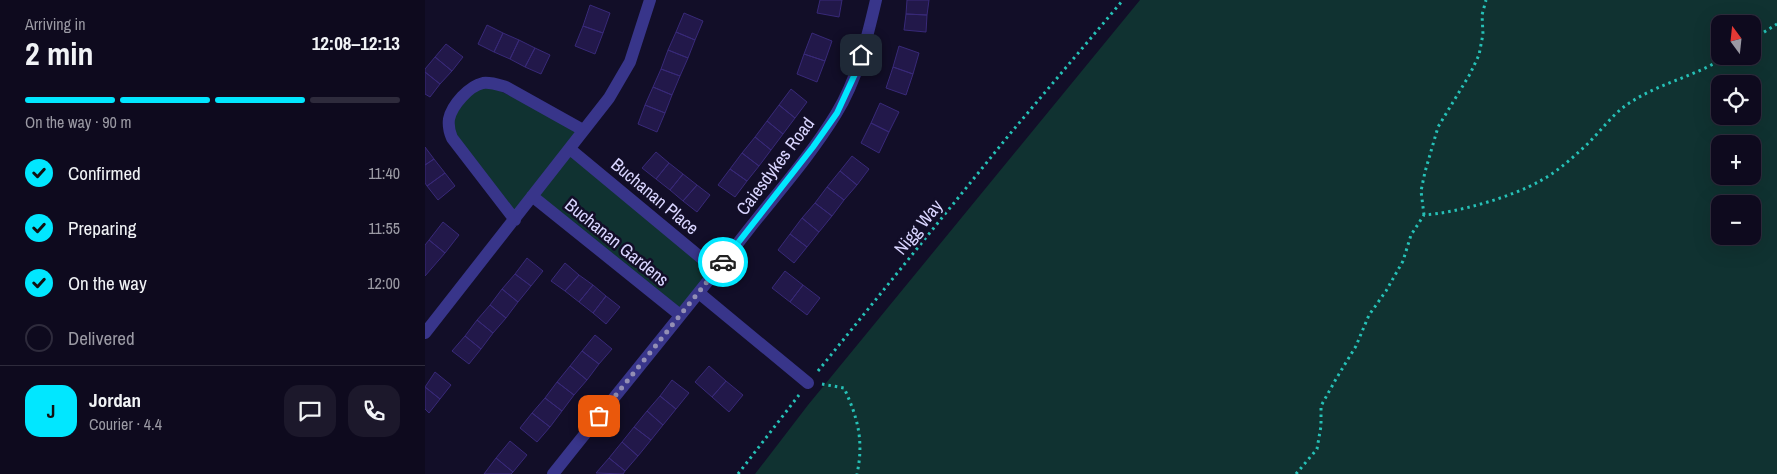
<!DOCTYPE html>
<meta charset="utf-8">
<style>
:root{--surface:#0e0a1e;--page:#1c182b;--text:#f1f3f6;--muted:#9b9aa4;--line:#2e2b3c;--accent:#01e7ff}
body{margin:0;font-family:"Archivo Narrow",sans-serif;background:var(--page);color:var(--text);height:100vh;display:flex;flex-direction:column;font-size:19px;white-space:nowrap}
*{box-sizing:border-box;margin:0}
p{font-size:16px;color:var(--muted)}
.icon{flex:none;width:28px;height:28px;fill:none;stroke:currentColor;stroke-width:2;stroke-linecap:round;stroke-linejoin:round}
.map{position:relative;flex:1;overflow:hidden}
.sheet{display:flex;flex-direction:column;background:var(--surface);width:425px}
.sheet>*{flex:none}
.needle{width:32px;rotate:345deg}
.fabs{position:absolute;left:1286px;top:15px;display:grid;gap:10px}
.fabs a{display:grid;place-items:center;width:50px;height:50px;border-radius:10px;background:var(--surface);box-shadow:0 5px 20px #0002,0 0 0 1px var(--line);font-size:25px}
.pin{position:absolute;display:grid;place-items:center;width:42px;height:42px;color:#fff;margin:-21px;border-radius:10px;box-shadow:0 2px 8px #0006}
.courier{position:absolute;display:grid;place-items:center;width:50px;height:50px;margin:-25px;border:4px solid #01e7ff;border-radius:50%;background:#fff;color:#222;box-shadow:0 1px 6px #0007}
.summary em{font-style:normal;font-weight:800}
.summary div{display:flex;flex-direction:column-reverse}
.summary{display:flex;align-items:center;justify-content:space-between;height:85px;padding:0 25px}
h1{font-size:32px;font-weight:800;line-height:38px}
.bar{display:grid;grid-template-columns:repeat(4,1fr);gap:8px 5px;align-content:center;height:60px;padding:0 25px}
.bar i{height:6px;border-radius:4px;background:var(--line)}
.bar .on{background:var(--accent)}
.bar p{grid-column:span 4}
.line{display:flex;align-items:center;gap:12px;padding:0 25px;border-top:1px solid var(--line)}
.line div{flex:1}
.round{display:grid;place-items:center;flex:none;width:52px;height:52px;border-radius:15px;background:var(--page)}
ol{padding:0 25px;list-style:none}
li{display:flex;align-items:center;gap:15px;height:55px}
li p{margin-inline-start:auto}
li .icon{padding:5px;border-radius:50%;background:var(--accent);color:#111;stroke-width:4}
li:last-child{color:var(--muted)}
li i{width:28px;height:28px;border:2px solid var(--line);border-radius:50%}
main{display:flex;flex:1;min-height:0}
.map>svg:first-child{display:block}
</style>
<main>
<section class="sheet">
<div class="summary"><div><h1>2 min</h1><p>Arriving in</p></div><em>12:08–12:13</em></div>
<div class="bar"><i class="on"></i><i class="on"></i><i class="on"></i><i></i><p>On the way · 90 m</p></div>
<ol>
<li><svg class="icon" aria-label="check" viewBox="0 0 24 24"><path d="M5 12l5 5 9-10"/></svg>Confirmed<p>11:40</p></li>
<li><svg class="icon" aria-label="check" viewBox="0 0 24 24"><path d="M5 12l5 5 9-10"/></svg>Preparing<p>11:55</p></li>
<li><svg class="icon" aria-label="check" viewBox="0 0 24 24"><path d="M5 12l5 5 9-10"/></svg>On the way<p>12:00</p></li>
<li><i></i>Delivered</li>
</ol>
<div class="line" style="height:90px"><b class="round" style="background:var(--accent);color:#111">J</b><div><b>Jordan</b><p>Courier · 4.4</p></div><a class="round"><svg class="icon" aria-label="chat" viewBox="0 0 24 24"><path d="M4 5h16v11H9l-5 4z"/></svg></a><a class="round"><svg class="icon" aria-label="phone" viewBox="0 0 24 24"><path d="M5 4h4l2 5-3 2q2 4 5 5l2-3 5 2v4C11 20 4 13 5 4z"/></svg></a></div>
</section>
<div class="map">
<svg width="1352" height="474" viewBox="0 0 1352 474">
<rect width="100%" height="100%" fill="#120e28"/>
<path fill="#103231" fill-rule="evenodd" d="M715,0H1352V474H330L383,405ZM1295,24H1328V56H1295ZM1295,84H1328V116H1295ZM1295,144H1328V176H1295ZM1295,204H1328V236H1295Z
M58,83L158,130L145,149L292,271L255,315L107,197L90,220L27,138L24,117Z"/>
<path fill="#22184a" stroke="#382978" d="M395,0H417L414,17L392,13Z
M482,0H504L502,15L481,14Z
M165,5L185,13L178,33L158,26Z
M259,13L278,21L270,40L251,32Z
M481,14L502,15L501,32L479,30Z
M62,25L78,33L69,52L53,44Z
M158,26L178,33L170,54L150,46Z
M251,32L270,40L263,58L243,50Z
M78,33L94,40L85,59L69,52Z
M387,33L407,41L400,61L379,54Z
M94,40L110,48L100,67L85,59Z
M21,44L38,57L27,71L10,57Z
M474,46L494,53L488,74L468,67Z
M110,48L125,55L116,74L100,67Z
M243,50L263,58L255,76L236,69Z
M379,54L400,61L392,82L372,74Z
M10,57L27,71L15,84L0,72V69Z
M468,67L488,74L481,95L461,88Z
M236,69L255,76L247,95L228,87Z
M0,72L15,84L5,97L0,94Z
M228,87L247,95L240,113L220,105Z
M366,89L382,102L370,118L354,105Z
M455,103L474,112L464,132L446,123Z
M220,105L240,113L232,132L213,124Z
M354,105L370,118L358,134L342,121Z
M342,121L358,134L346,150L330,137Z
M446,123L464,132L454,153L436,143Z
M330,137L346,150L334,166L317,153Z
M0,147L9,159L0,165Z
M231,152L244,163L231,179L217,168Z
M317,153L334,166L322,181L305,169Z
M427,156L444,169L432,185L415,171Z
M9,159L20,173L2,186L0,183V165Z
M244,163L258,174L245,190L231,179Z
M305,169L322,181L310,197L293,185Z
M415,171L432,185L419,200L402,187Z
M20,173L30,186L13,200L2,186Z
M258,174L272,185L258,201L245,190Z
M272,185L285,195L272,212L258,201Z
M402,187L419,200L407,216L390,203Z
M390,203L407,216L394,232L377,218Z
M377,218L394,232L382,247L365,234Z
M18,222L34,235L20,253L4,240Z
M365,234L382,247L369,263L353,250Z
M4,240L20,253L0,276V245Z
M102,258L118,271L106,286L90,274Z
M140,263L154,275L140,291L126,281Z
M360,271L378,285L365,302L347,288Z
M90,274L106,286L93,302L77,289Z
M154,275L168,285L154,302L140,291Z
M168,285L181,296L168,313L154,302Z
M378,285L395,298L382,315L365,302Z
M77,289L93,302L81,318L65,305Z
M181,296L195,307L181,324L168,313Z
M65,305L81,318L68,333L52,320Z
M52,320L68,333L56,349L40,336Z
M170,335L187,349L174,364L157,351Z
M40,336L56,349L44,364L27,351Z
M157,351L174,364L162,380L145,366Z
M145,366L162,380L149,395L132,382Z
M284,366L301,381L287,397L270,382Z
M10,372L26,385L15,399L0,387Z
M247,380L264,393L251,409L235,396Z
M301,381L318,395L304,412L287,397Z
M132,382L149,395L137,411L120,398Z
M0,387L15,399L4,413L0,409Z
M235,396L251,409L238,425L222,411Z
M120,398L137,411L125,427L107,413Z
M222,411L238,425L226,440L209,427Z
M107,413L125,427L112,442L95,428Z
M209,427L226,440L213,456L197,442Z
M85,441L102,455L88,472L71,458Z
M197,442L213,456L200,471L184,458Z
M71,458L88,472L86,474H59Z
M184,458L200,471L198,474L171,473Z"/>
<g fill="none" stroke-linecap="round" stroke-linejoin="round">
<path stroke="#26c1b7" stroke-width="3" stroke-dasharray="2.5 4" stroke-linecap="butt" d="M1328,39L1352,24
M999,215L996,191L1000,172L1013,127L1045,74L1054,55L1058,34L1057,15L1061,0
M393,371L584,135L698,0
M397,384L419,388C433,418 439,441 432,474
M313,474L374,395
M871,474L892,449L896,426V406L911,379L931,346L944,315L961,291L978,261L986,235L999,215C1031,213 1087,197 1115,181C1130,173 1144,161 1157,149C1172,136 1184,118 1200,106C1230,84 1270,77 1302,56"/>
<path stroke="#38358a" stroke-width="12" d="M145,149L292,271
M107,196L255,315
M90,220L27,138C24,131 23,126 24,119C27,105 44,86 58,83C66,82 74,85 81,87L158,130
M274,293L383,383
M0,333L184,98L205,62L225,0
M128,474C193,392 260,311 324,229C354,191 386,155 411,114C432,80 442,39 451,0"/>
</g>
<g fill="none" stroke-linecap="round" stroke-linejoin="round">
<path stroke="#938fb4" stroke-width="5" stroke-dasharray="0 9" d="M174,416L298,262"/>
<path stroke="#01e7ff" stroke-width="6" d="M298,262L388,147L412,113L430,74L436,55"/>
</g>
<g text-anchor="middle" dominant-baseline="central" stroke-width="5" stroke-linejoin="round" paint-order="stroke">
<g font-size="18" fill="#d9d5ff" stroke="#120e28">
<text transform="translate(350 166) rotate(-53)">Caiesdykes Road</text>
<text transform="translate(230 196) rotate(40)">Buchanan Place</text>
<text transform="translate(493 227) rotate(-51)">Nigg Way</text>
<text transform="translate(192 242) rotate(39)">Buchanan Gardens</text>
</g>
</g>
</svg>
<div class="fabs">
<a><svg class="needle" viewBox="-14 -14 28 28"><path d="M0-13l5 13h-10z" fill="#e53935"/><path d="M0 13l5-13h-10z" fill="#9b9aa4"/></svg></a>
<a><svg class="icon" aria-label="locate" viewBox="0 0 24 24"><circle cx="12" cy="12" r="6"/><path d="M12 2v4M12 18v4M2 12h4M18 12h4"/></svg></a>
<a>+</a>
<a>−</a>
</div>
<div class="pin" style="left:174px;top:416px;background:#ea580c"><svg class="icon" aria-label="bag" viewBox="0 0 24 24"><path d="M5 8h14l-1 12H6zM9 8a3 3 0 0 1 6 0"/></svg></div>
<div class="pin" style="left:436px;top:55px;background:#1f2937"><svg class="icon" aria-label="home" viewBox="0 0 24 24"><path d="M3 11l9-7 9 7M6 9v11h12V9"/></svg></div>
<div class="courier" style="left:298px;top:262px"><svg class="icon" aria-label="car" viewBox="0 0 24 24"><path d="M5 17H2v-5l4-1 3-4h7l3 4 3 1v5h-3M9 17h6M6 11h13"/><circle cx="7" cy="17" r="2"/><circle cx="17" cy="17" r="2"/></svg></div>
</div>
</main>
